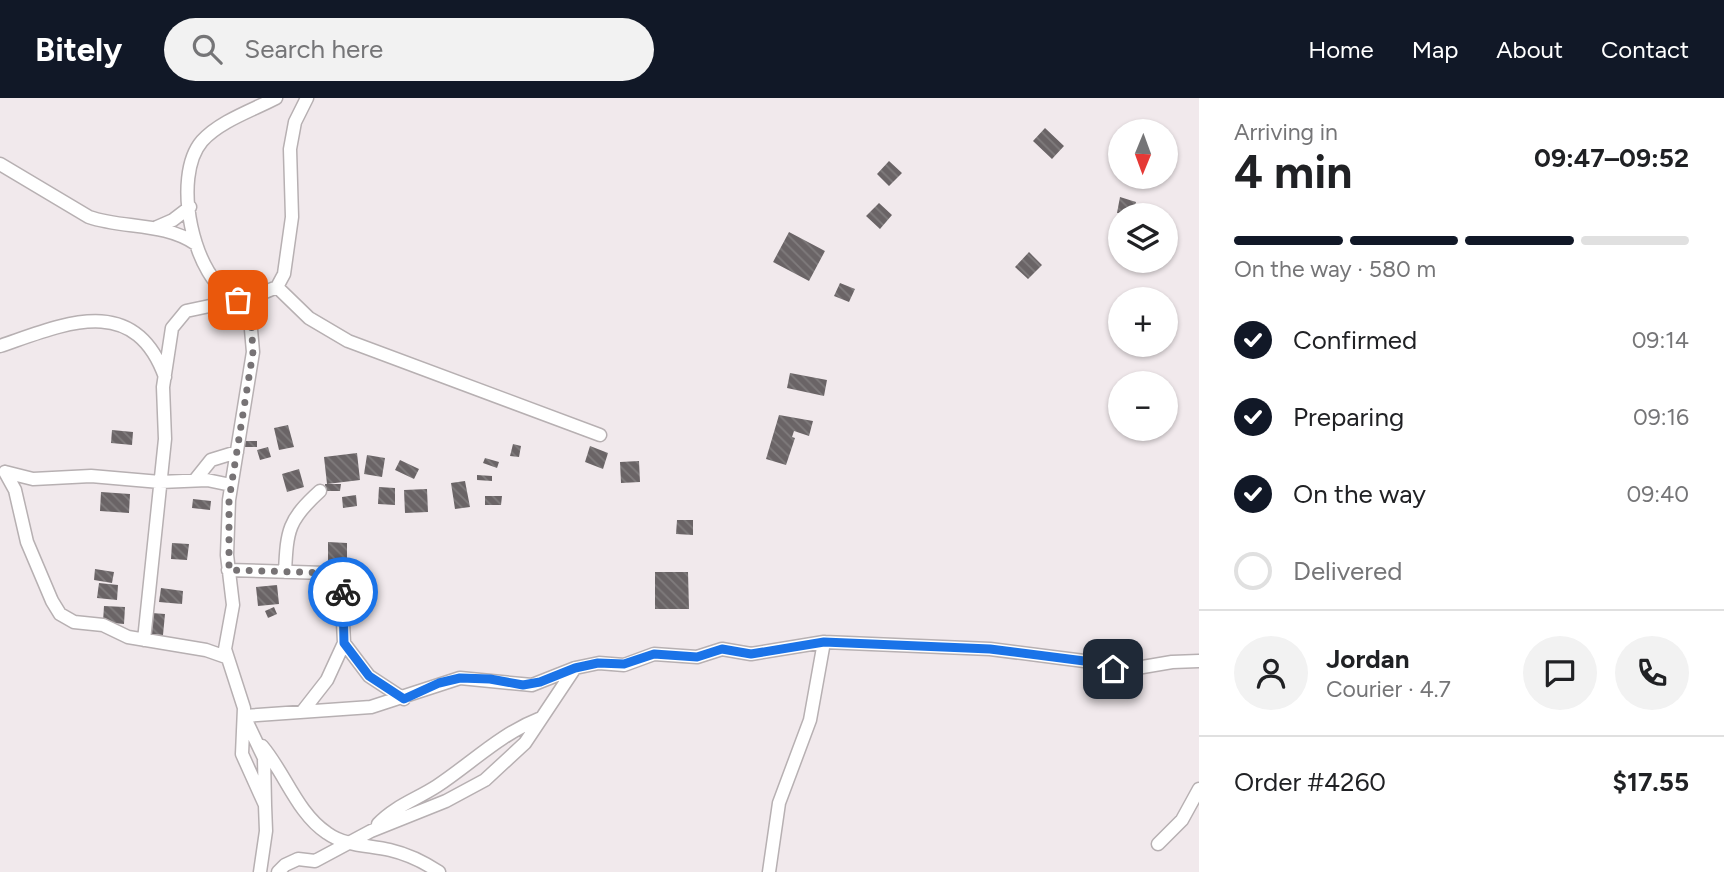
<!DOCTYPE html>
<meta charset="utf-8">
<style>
:root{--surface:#fff;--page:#f2f2f2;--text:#202124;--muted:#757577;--line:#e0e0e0;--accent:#111827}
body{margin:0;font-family:Figtree,sans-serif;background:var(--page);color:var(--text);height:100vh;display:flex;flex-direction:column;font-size:26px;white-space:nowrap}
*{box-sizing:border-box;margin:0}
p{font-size:23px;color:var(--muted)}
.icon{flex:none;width:38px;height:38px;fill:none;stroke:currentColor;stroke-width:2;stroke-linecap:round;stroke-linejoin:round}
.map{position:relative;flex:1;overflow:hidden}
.side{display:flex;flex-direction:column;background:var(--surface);width:525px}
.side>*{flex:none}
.needle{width:46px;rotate:181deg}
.tools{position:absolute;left:1108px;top:21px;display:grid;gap:14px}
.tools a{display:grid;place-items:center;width:70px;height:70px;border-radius:50%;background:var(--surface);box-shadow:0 2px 5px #0004;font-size:35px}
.pin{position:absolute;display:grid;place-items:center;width:60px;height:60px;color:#fff;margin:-30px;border-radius:14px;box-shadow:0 4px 10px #0006}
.courier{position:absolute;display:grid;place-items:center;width:70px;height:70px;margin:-35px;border:5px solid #1a73e8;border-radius:50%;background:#fff;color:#222;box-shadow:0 2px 9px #0007}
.overview em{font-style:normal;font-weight:700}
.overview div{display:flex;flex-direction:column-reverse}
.overview{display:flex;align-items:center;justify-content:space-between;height:119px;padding:0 35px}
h1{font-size:46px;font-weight:700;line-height:52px}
.bar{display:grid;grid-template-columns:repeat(4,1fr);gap:10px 7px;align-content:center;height:84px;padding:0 35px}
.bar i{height:9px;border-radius:5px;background:var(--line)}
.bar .current{background:var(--accent)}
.bar p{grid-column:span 4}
.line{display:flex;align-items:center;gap:18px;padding:0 35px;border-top:2px solid var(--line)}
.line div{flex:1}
.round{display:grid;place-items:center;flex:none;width:74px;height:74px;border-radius:37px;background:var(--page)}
ol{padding:0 35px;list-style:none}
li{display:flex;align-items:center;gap:21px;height:77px}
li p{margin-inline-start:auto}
li .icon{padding:7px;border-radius:50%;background:var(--accent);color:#fff;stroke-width:4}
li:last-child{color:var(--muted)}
li i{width:38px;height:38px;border:4px solid var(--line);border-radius:50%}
header{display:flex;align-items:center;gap:42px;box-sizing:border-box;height:98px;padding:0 35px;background:var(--accent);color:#fff}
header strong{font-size:33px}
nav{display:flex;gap:38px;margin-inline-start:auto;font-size:24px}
.search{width:490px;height:63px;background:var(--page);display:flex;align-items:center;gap:18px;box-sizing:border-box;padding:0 24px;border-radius:38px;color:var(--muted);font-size:26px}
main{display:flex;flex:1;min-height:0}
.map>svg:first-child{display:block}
</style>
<header>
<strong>Bitely</strong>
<div class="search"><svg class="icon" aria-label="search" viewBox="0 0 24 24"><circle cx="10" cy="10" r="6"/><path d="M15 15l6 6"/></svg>Search here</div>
<nav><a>Home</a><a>Map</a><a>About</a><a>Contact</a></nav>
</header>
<main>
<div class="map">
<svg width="1199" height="774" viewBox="0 0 1199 774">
<defs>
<pattern id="building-back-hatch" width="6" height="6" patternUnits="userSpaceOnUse" patternTransform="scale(1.75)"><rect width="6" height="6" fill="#6a6466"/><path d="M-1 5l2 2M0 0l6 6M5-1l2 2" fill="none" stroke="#807c7d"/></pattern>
</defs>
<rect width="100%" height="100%" fill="#f1e9ec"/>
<path fill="url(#building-back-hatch)" d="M1045,30L1064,48L1052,61L1033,43Z
M889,63L902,75L889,88L877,76Z
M1120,99L1136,104L1132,117L1117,115Z
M879,105L892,117L880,131L866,118Z
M789,134L825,153L809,183L773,164Z
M1029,154L1042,167L1028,181L1015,169Z
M840,185L855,191L849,204L834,198Z
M790,275L827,282L824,298L787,290Z
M779,317L813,323L809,338L794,333L792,339L795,340L786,367L766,361Z
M288,327L294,349L279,352L274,330Z
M112,332L133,334L132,347L111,345Z
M242,343H257V349H242Z
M513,346L521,348L519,359L510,358Z
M590,348L608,355L603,371L585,364Z
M268,349L271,359L260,362L257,352Z
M357,355L360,382L327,386L324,359Z
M367,357L385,360L382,379L364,376Z
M485,360L499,364L497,370L483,365Z
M400,362L419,371L414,381L395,372Z
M639,363L640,384L621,385L620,364Z
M299,371L304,389L287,394L282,376Z
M477,377L492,378V383L477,382Z
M465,383L470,409L455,411L451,385Z
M325,386H341L340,393H325Z
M379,389L395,390V407L378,406Z
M427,391L428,414L405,415L404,392Z
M101,394L130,396L129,415L100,413Z
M356,397L357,408L343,410L342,399Z
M485,398H502L501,407H485Z
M193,401L211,403L210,412L192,410Z
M677,422H693V437L676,436Z
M328,444L347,445V464H328Z
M172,445L189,446L187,462L171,461Z
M95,471L114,474L112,485L94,482Z
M655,474H688L689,511H655Z
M99,485L118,487L117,502L97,500Z
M277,487L279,506L258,508L256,489Z
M161,490L183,493L182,506L159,504Z
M104,508L125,509L124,526L103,524Z
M274,509L277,516L268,520L265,513Z
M152,515L165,516L163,537L150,536Z"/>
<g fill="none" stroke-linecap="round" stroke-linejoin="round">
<g stroke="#b7b0b2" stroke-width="15">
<path id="street" d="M0,66L89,119C124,131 164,124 196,146
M157,129L173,122L190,109
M277,189L309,220L348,243L600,337
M236,201C193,182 171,79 202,43C220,23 253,12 276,0
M0,248C62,227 134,193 165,279
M5,374L15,392L27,444L52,503L60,516L74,524L103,527L128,539L206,552L226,559
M5,374L33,381L91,378L160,384L207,382L231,387
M195,382L211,362L237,354
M228,472L325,475L341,482L344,545L327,582L302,614
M285,474C287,432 288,422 320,393
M144,542L165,341L163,289L172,230L186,213L238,202
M344,545L369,578L404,601
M262,648C285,675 297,715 327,735C345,748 368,747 390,752C407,756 424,764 439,774
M265,707L264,660L244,618L371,609L460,580L532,587L575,570L599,565L624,567L654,556L697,559L722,551L751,556L824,544L990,551L1092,564L1125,572L1172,564L1199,563
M378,726C395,708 417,701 437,688C473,664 500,636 541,620
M1158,746L1182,722L1199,691
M260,774L266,733L265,707L242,656L244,610L225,551L233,507L227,457L229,402L253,254L249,209L253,199L277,189L284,176L292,119L290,51L295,24L307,0
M278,774L285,767L298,761L315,763L371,733L446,703L485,682L525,645L575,570
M769,774L779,705L810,622L824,544"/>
</g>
<use href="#street" stroke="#fff" stroke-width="12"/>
</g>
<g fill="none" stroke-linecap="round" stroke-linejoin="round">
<path stroke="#777375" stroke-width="7" stroke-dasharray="0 12.6" d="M238,202L250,204L253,254L229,402V472L331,475L341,482L343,494"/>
<path stroke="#1a73e8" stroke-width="9" d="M343,494L344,545L369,578L404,601L439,585L460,580L490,581L523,587L540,584L575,570L598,565L624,566L654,556L697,559L722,551L751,556L824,544L990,551L1092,564L1113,571"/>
</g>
</svg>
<div class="tools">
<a><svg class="needle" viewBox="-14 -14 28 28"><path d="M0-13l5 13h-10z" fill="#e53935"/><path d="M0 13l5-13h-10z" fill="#757577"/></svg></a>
<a><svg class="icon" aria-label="layers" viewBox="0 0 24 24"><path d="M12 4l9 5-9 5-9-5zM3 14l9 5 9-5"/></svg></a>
<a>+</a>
<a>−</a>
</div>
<div class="pin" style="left:238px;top:202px;background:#ea580c"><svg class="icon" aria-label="bag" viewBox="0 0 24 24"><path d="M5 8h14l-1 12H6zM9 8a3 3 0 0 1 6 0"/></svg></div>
<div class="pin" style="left:1113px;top:571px;background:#1f2937"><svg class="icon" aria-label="home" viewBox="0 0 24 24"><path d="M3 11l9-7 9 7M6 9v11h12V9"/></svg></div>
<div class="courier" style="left:343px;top:494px"><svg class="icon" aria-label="bike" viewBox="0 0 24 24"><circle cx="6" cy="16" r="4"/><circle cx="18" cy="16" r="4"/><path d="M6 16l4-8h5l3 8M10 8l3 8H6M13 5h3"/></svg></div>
</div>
<section class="side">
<div class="overview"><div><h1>4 min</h1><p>Arriving in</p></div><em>09:47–09:52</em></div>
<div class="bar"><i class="current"></i><i class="current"></i><i class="current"></i><i></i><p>On the way · 580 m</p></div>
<ol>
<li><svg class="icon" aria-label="check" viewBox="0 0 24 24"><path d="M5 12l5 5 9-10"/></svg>Confirmed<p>09:14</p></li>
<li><svg class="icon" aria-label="check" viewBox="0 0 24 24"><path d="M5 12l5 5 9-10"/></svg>Preparing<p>09:16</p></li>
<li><svg class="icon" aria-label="check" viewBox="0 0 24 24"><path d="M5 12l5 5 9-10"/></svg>On the way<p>09:40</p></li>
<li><i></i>Delivered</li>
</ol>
<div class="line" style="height:126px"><a class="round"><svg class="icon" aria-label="person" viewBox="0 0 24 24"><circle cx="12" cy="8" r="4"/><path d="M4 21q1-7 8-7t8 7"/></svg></a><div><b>Jordan</b><p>Courier · 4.7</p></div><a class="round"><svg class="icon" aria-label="chat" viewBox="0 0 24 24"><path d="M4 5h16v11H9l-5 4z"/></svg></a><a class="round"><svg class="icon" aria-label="phone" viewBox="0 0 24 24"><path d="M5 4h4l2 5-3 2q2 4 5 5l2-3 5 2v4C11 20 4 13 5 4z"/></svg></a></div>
<div class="line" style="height:91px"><div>Order #4260</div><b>$17.55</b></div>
</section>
</main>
